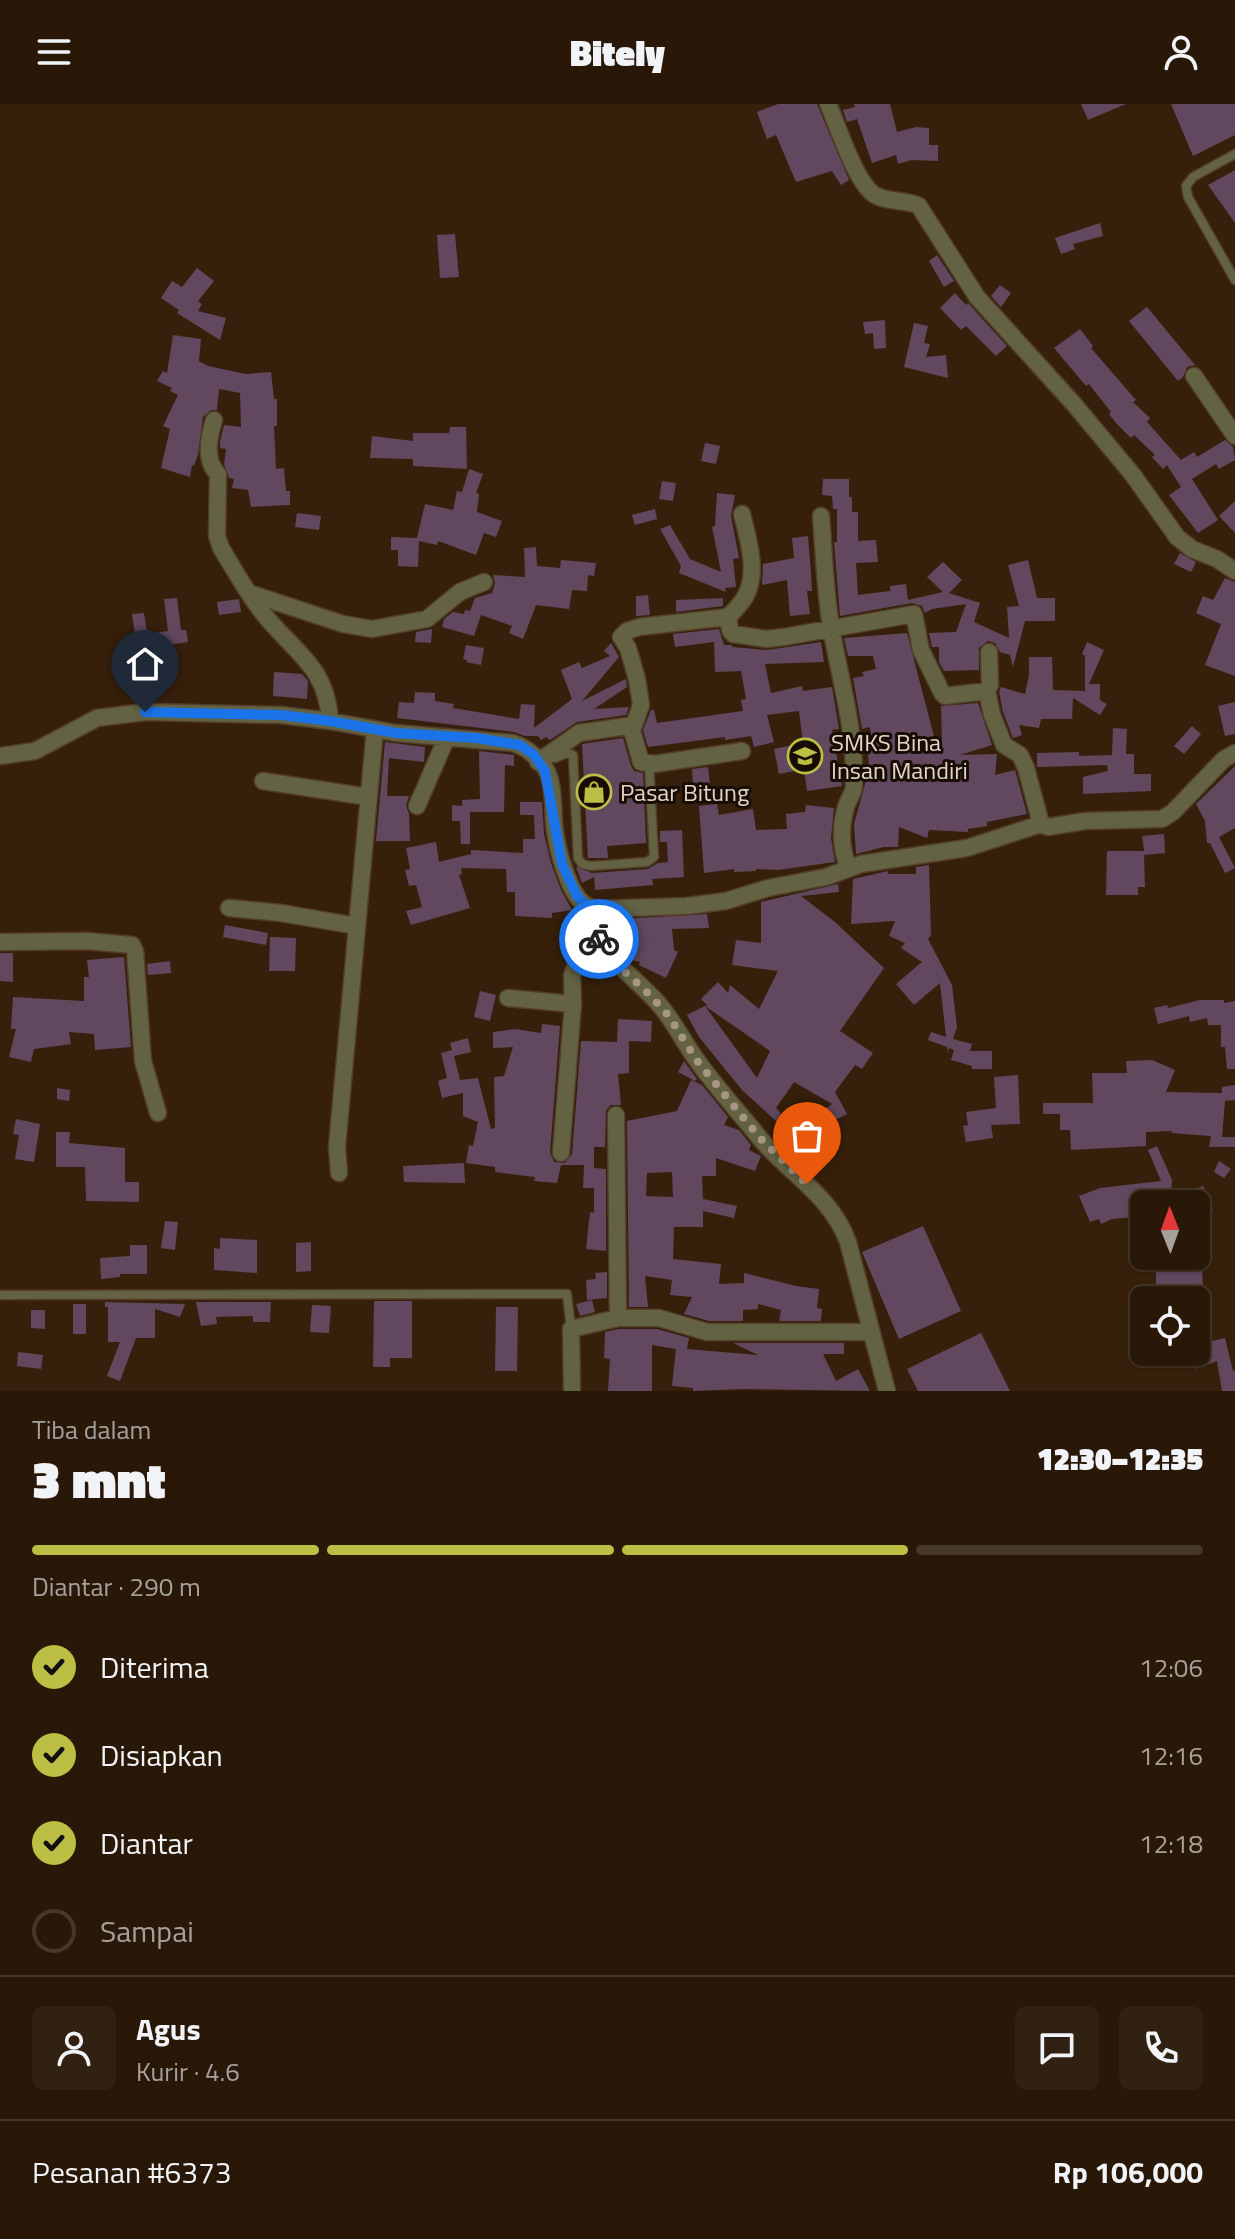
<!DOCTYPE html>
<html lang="id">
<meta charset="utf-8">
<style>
:root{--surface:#291808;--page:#312112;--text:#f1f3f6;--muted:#a5a09c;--line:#453729;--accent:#bbc045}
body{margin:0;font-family:"Titillium Web",sans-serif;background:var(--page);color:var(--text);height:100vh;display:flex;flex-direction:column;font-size:30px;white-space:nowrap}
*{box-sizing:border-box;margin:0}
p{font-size:26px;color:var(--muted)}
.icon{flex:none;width:44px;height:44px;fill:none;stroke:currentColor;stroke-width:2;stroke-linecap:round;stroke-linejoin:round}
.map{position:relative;height:1287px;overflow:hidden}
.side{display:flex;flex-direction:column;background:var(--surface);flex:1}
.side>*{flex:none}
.needle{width:52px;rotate:359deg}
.buttons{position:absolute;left:1130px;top:1086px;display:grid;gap:16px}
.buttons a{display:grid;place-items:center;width:80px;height:80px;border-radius:12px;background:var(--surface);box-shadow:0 2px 6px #0004,0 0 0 2px var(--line);font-size:40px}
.pin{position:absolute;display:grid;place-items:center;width:68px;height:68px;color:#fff;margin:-82px -34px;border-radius:50% 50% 50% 0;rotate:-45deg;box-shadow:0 0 8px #0007}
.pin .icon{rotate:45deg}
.courier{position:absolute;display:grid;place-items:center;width:80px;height:80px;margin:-40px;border:6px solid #1a73e8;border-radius:50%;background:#fff;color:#222;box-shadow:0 2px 10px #0007}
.summary em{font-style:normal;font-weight:800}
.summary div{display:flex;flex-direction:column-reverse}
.summary{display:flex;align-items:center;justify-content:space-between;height:136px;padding:0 32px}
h1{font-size:52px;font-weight:800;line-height:60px}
.bar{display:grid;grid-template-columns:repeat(4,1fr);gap:12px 8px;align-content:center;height:96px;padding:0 32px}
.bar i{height:10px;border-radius:6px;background:var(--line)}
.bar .active{background:var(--accent)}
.bar p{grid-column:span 4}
.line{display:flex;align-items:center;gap:20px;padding:0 32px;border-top:2px solid var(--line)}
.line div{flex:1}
.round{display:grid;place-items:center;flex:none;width:84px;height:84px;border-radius:12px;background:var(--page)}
ol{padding:0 32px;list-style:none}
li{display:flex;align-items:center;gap:24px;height:88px}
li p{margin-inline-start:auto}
li .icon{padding:8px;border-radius:50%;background:var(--accent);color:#111;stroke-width:4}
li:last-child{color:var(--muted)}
li i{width:44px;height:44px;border:4px solid var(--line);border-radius:50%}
header{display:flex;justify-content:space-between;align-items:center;height:104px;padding:0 32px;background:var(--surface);font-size:36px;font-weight:800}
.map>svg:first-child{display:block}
</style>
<header><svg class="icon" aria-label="menu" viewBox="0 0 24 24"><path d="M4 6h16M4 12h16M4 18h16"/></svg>Bitely<svg class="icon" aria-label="person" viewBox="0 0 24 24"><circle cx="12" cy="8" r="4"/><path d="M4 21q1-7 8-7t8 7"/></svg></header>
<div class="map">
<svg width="1235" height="1287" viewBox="0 0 1235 1287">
<rect width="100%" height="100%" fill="#37200b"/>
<path fill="#62485e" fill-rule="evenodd" d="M778,0H817L849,76L841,81L832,67L796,78L776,31L767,35L757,8Z
M854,0H890L897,28L916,23L929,24V41H938V57L912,56L898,60L896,51L872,59L857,15L847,18L843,6L855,3Z
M1081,0H1126L1088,16Z
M1171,0H1235V31L1193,52Z
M1235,66V119L1208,81Z
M1100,119L1103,132L1073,140L1075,145L1061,150L1055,134Z
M455,130L459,173L440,174L437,131Z
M937,151L954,177L944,183L929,157Z
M197,164L214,177L198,197L202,200L198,207L226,214L220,236L177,209L179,206L161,194L172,177L182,183Z
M1000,181L1011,189L1001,203L991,192Z
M955,189L966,201L968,199L1007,242L996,252L966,222L961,226L940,204Z
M1147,203L1195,261L1187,263L1183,273L1178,277L1129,217Z
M885,216L886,244L874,245L873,229L865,230L863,218Z
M914,219L928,222L924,239L930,240L926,253L946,251L948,274L904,263Z
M1080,225L1093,242L1091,244L1136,296L1133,298L1150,314L1147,318L1181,356L1194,348L1197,353L1225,336L1233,343L1235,356L1219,365L1216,360L1192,375L1218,416L1198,429L1169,391L1181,383L1167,361L1163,365L1152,353L1155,351L1134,331L1131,334L1116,319L1109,310L1111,308L1089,280L1086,282L1054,244Z
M173,231L201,235L199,257L208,262L246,270L271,268L274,295H277V322H274L276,365L284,364L286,387H290V401L251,403L248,386L232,384L234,375L229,374L224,360L226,345L220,344V338L224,321L241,323L240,289L219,285L217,306H211L203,313L198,350L194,362L192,361L190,373L161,364L170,325L163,322L178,291L170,287L172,284L157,277L163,267L167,269Z
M450,323H466L467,365L413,362V355L370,354L372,332L413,337V329H449Z
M705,339L720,342L716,360L701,357Z
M469,365L483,370L476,389L479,390L477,408L502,417L496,433L484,429L476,451L438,437L437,441L419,437L418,463L398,462V446H391V433L417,434L425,400L453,406L457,387L462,388Z
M823,375H849V393H852V408H858V437L876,436L878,458L856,459L858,491L890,487V482L906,480L908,496L943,488L927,473L943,458L962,476L949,489L980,499L974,518L1009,534L1007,503L1019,502L1008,461L1028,456L1037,494H1055V517H1025L1013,563L1010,551L1000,548L995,539L988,537L979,544V566L944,567L939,558V543H932L929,529L956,528L966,500L932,505L925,509L922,502L912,499L840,512L834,438H837V405H833L832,392L822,391Z
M662,377L676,379L673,397L659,395Z
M717,389L735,391L731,412L739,454L733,455L736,483L725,484L726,488L679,469L681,462L660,425L670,421L690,455L721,468L712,423L715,422Z
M1235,397V429L1219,412Z
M655,405L657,415L635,421L632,411Z
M297,409L321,412L319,426L295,423Z
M808,432L811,469L812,487H807L810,510L790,512L787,476L762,481L763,460L794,454L792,434Z
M536,443L537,462L560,464L561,456L596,459L594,472L588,471L587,487L572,486L569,505L536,501L523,535L509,529L512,522L481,511L474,532L442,523L444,515L453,508L464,510L465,506L470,507L475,494L492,489L495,479L493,471L525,473L524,444Z
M1180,449L1196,458L1191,468L1174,460Z
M1225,474L1235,478V572L1205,561L1221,520L1196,509L1203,492L1213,496Z
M648,491L650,511L636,512V492Z
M177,494L181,526H186L188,538L169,541L170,546L154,548L153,542L140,544L138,531L168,527L164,495Z
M723,494V502L676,508V496Z
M239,495L241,508L219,511L217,498Z
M144,509L147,529L135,531L132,510Z
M432,525L431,539L415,538L416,528Z
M719,525L724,541H732V543L767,546L821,538L824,558L765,560L771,589L802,582L803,587L832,583L839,625L832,626L842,682L807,687L804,665L779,670L774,645L803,639L799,607L767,611L774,638L754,643L751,632L725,636V633L648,643L643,626L651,606H654L657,619L743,607L741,596L746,595L741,567L715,568L714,538L675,543L673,530Z
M907,529L936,640L942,639L941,602L978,599L992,641L960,651L997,650L995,671L1015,666L1027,710L987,718V722L968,725V728L929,726L927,734L899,723L898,743H884L856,750L854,720L869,666L868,648L872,647L870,623L862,625L853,574L864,572L862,568L876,565L873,552H848L844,534Z
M1087,538L1104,546L1089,580H1100V596L1107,600L1100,611L1073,594L1072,615H1041L1039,624L1019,621L1022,631L1013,634L1003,608L999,588L1001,583L1025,590L1029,571V553H1052L1053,586L1085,587V552L1082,550Z
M611,539L619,553L582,597L626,575L627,583L594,605L629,603L626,611L577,618L550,636L546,633L541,636L538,632H525L514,628L397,614L399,598L414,599L415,588L435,589V597L454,600L453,604L519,615L521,600L535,601L534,624L572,595L561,566L579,558L582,564L610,552L604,547Z
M466,541L484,544L481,561L466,558L467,556L463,555Z
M274,568L302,570L308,577L307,595L273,592Z
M1235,598V630L1225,632L1218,602Z
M1192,622L1201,630L1184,650L1174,642Z
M1113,624L1127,625L1126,650H1134V670H1151V687L1083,690V673L1108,667L1107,661L1037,663V649L1079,648V652L1112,651Z
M623,634L631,662L634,667L643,669L646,739L607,742L608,754H588L582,640Z
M385,638L425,643L424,658L389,654L387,692H409L406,702L409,710L410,737H376Z
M479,647L514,651V662L505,661L504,708H470V740H461L460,717H452V701L462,702V696L480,695Z
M1235,662V724L1219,733L1235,764L1225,769L1210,739H1207L1205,717L1196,700Z
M708,663L710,680L693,681L692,665Z
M520,698H542L544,730L551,759L561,786L572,806L552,809V814L515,812V788H507L506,765L461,764L462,770L459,771L470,804L411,821L406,807L422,803L416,781L409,782L405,766L410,765L406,744L436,738L439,758L471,750V746L523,749V735H535L534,711H520Z
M717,700L719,711L753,705L756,726L787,725L786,710L805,708L806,701L834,704L831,734L835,758L778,766L756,765V767L734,768V765L704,769L699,702Z
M682,726L684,773L652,775L653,781L595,786L594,773L582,779L576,763L592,769L648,765L658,759L668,758L667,738H660V727Z
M1164,730L1165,749L1144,751L1145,783H1138V791H1106L1107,747H1144L1142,732Z
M929,761L931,831L928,835L952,881L957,923L953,935L972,940L970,947H992V965H972V962L951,956L954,946L949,944L948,949L947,943L928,936L931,928L946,933L940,879L914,901L896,880L922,858L901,844L905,839L889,832L895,817L851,820L853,775L888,767V770H916V763Z
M838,780L839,788L801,792L835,818L884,864L840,927L873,949L862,965L855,961L835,988L847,1010L833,1017L838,1023L822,1035L816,1027L789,1049L785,1045L793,1033L791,1031L832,1000L794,978L776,1004L794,1023L788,1028L742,986L699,933L687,911L705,902L757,974L770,947L705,902L707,901L701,895L718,878L728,889L730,881L759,905L778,867L732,861L736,836L761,839V798Z
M707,810L709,824L672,825L674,846L678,848L666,874L639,861L640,858L628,855L625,851L629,838H613L602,816Z
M225,821L268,829L266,841L223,833Z
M270,833L296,834L295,867H269Z
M0,849H13V878L0,877Z
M124,853L131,943L95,946L94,930L69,928L71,940L34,945L31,958L9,953L16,925H11L13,893L84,897V873H89L87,856Z
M170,857L171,869L148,871L147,860Z
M480,887L496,891L490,917L474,913Z
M1200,896H1224V899L1235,897V965H1227L1225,943H1221V921H1208L1207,914L1190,918L1189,912L1158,920L1154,904L1167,901L1168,904Z
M618,915L652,917L651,938L629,937V969L618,970L621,1001H611L606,1006L605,1043H594V1064L606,1065V1147L586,1145L590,1108L594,1109V1084H583L584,1061H561L557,1079L534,1077L535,1073L495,1068V1063L466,1059L469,1041L473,1042L478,1018L463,1012V989L442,994L438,977L447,974L441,949L452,946L450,939L468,934L471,948L454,952L460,976L478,974L491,1025L495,1024L494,973L504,972L513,943L493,944V928L515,925L541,929L542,920L560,922L550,1048L554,1058L565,1059L572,1050L581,937L617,938Z
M1152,956L1175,966L1166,988L1222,989V983L1235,981V996L1225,997L1222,1033H1235V1043H1209L1211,1032L1171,1029L1172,1027L1146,1028V1042L1071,1046L1070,1026H1060V1010H1043V999H1093L1092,969H1127L1126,957Z
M684,957L697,975L695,977L678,968Z
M1018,971L1020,1020L991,1021L993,1034L966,1038L963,1022L968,1021L966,1008L996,1004L994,973Z
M691,976L702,981L728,1013L724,1021L739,1026L751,1041L749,1046L761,1052L755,1067L716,1054V1072H702L703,1095L737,1102L734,1114L703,1107V1123H674L673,1155L721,1160L719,1180L744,1179V1169L796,1182L819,1185L817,1204L822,1205L821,1217H779L781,1206L758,1200V1205L743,1206V1217H709L684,1210L692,1193L670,1191L672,1176L645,1172L648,1203H629L627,1017L677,1007ZM672,1068L673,1093L646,1092L647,1069Z
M57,984L70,986L69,997L57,995Z
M16,1015L40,1020L34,1058L15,1055L19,1031L13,1030Z
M56,1028H70L69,1039L125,1044V1078H139V1098L86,1097L85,1063H56Z
M1157,1042L1172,1076L1171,1095L1203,1082L1213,1107L1206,1110L1208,1148L1196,1149V1100H1133L1134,1113L1112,1115L1101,1120L1099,1115L1090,1118L1079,1092L1100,1084L1161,1077L1148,1046Z
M1219,1057L1231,1065L1224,1074L1214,1068Z
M464,1059L465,1079L404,1078L403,1062Z
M165,1117L178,1118L175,1146L161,1144Z
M923,1122L961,1207L899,1235L862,1148Z
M220,1134L257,1136V1169L214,1166V1144L220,1145Z
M311,1138V1167L296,1168V1139Z
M130,1141H147V1170H120V1173L101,1175L100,1154L130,1152Z
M1156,1152H1201L1204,1196H1160V1187H1156Z
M607,1168V1194L587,1196L586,1176L596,1175L595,1169Z
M592,1196L595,1208L580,1212L576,1200Z
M374,1197H412V1254H390V1263H373Z
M105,1198L185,1200L180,1213L155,1205V1234H136L120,1277L107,1272L120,1238H108V1203H105Z
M196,1198H271L270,1218H253V1212L216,1213L217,1220L201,1222Z
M73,1200H86V1230H73Z
M312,1201L331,1202L329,1229L310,1228Z
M496,1203H518L517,1267H495Z
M31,1206H45V1225L31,1224Z
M619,1225H657L689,1234L687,1245L758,1251L733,1239H844V1250H823L836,1277L858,1265L870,1287L743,1285L693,1287V1284L672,1282L676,1245L652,1241V1287H608L610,1255L604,1254L605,1228Z
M981,1229L1010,1287H918L907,1265Z
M1225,1234L1233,1267L1235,1266V1287H1222L1217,1257L1196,1265L1190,1248H1196V1241Z
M18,1248L43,1251L41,1265L17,1262Z"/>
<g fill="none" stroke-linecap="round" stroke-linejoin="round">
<g stroke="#533d29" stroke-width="11">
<path id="lane" d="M1235,50L1193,73L1186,82L1188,93L1235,176
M555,654L567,649L573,651L578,754L582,760L591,762L647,758L654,753L649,659
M0,1191L567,1190L571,1225"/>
</g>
<g stroke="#533d29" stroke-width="19">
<path id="street" d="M828,0C838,22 856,80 875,91C889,99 905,95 919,102L977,193L1073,299L1133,371L1177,433L1192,445L1217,455L1235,467
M1194,272L1235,332
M214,316C209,332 204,357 218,370L217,432L221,444C235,467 248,491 266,513C297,550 327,564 330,617
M821,412C824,449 825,487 831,523C840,576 856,627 854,681C854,690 848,695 846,703C840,724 840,744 849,764
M249,489L343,520L372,525L427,515L460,488L484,478
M728,513C734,507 741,500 745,493C759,470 748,434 742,410
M987,587L990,581L989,548
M631,623L641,658L654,660L742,647
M0,652L35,647L97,614L145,608L281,611L330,617L396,629L513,639C526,643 535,651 543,661C556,677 552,709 555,728C558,747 563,765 571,782C577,794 583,803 597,805L687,802L726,797L768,784L826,773L861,760L967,744L1041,720L1048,723L1085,717L1162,715L1173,708L1224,655L1235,649
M538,658L579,629L634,621L641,601L637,575L628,544L621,533L627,527L639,523L728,513L730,526L733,530L766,535L784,533L914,510L921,546L942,589L945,592L987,587L992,611L1004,641L1020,651L1026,664L1041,720
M263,677L369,693
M417,702L447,633
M588,803C591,845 632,870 658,899C673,916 683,937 696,955C715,982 737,1006 758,1032C788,1069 831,1091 848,1138L887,1287
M229,804L281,809L357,822
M0,838L87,837L132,841L135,847L143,957L158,1009
M508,894L573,900
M616,1011L618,1214
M561,1049L573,900L572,872L578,854L594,829
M339,1069L337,1043L375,625
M572,1287L571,1225L618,1214H659L707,1228H869"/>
</g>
<use href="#lane" stroke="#636243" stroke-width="8"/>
<use href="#street" stroke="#636243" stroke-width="16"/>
</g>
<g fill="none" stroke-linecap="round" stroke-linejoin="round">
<path stroke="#a79586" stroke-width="8" stroke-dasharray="0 14.4" d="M599,835L624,867L645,886L668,911L698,958L760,1034L807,1080"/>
<path stroke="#1a73e8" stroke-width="10" d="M145,608L281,611L330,617L396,629L476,634L520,641L534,651L545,667L562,760L577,792L588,803L589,821L599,835"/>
</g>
<defs>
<g id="school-ring" transform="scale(1.8)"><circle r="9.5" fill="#170d05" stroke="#bbc045" stroke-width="1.5"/><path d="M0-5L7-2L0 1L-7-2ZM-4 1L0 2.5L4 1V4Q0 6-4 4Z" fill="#bbc045"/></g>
<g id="shop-ring" transform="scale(1.8)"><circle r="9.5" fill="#170d05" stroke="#bbc045" stroke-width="1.5"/><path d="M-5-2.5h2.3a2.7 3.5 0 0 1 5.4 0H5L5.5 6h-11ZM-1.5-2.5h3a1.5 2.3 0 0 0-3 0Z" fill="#bbc045"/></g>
</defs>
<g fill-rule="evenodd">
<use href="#school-ring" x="805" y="652"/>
<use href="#shop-ring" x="594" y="688"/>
</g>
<g text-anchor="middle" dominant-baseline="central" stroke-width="6" stroke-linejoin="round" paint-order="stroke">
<g font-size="24" fill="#e4d4c8" stroke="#170d05" text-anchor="start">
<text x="831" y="638">SMKS Bina<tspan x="831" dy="28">Insan Mandiri</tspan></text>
<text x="620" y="688">Pasar Bitung</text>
</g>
</g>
</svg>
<div class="buttons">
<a><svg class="needle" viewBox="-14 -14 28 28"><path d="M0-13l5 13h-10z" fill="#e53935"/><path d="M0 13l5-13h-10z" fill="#a5a09c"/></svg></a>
<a><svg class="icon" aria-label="locate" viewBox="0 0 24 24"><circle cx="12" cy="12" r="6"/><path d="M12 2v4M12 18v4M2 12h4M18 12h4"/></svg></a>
</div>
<div class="pin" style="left:807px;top:1080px;background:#ea580c"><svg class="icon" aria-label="bag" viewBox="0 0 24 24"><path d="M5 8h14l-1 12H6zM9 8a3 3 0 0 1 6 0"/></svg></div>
<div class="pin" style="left:145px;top:608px;background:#1f2937"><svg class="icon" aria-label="home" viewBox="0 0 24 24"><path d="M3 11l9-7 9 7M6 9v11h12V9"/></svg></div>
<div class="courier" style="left:599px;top:835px"><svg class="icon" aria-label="bike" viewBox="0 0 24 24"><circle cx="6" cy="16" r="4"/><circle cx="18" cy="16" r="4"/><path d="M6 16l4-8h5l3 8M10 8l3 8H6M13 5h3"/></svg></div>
</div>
<section class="side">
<div class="summary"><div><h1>3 mnt</h1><p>Tiba dalam</p></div><em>12:30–12:35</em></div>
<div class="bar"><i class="active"></i><i class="active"></i><i class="active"></i><i></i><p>Diantar · 290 m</p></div>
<ol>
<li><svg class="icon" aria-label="check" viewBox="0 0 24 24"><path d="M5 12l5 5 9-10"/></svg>Diterima<p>12:06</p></li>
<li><svg class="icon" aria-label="check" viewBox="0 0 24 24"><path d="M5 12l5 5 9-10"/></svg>Disiapkan<p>12:16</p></li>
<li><svg class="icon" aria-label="check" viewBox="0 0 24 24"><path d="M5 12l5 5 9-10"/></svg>Diantar<p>12:18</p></li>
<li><i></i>Sampai</li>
</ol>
<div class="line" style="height:144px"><a class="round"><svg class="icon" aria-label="person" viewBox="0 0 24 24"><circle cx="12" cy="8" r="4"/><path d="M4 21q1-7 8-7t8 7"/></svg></a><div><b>Agus</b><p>Kurir · 4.6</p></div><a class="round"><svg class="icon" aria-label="chat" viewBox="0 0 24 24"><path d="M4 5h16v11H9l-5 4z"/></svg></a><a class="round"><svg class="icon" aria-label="phone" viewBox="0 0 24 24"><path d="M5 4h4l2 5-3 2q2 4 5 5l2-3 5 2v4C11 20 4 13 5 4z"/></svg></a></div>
<div class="line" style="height:104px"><div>Pesanan #6373</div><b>Rp 106,000</b></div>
</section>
